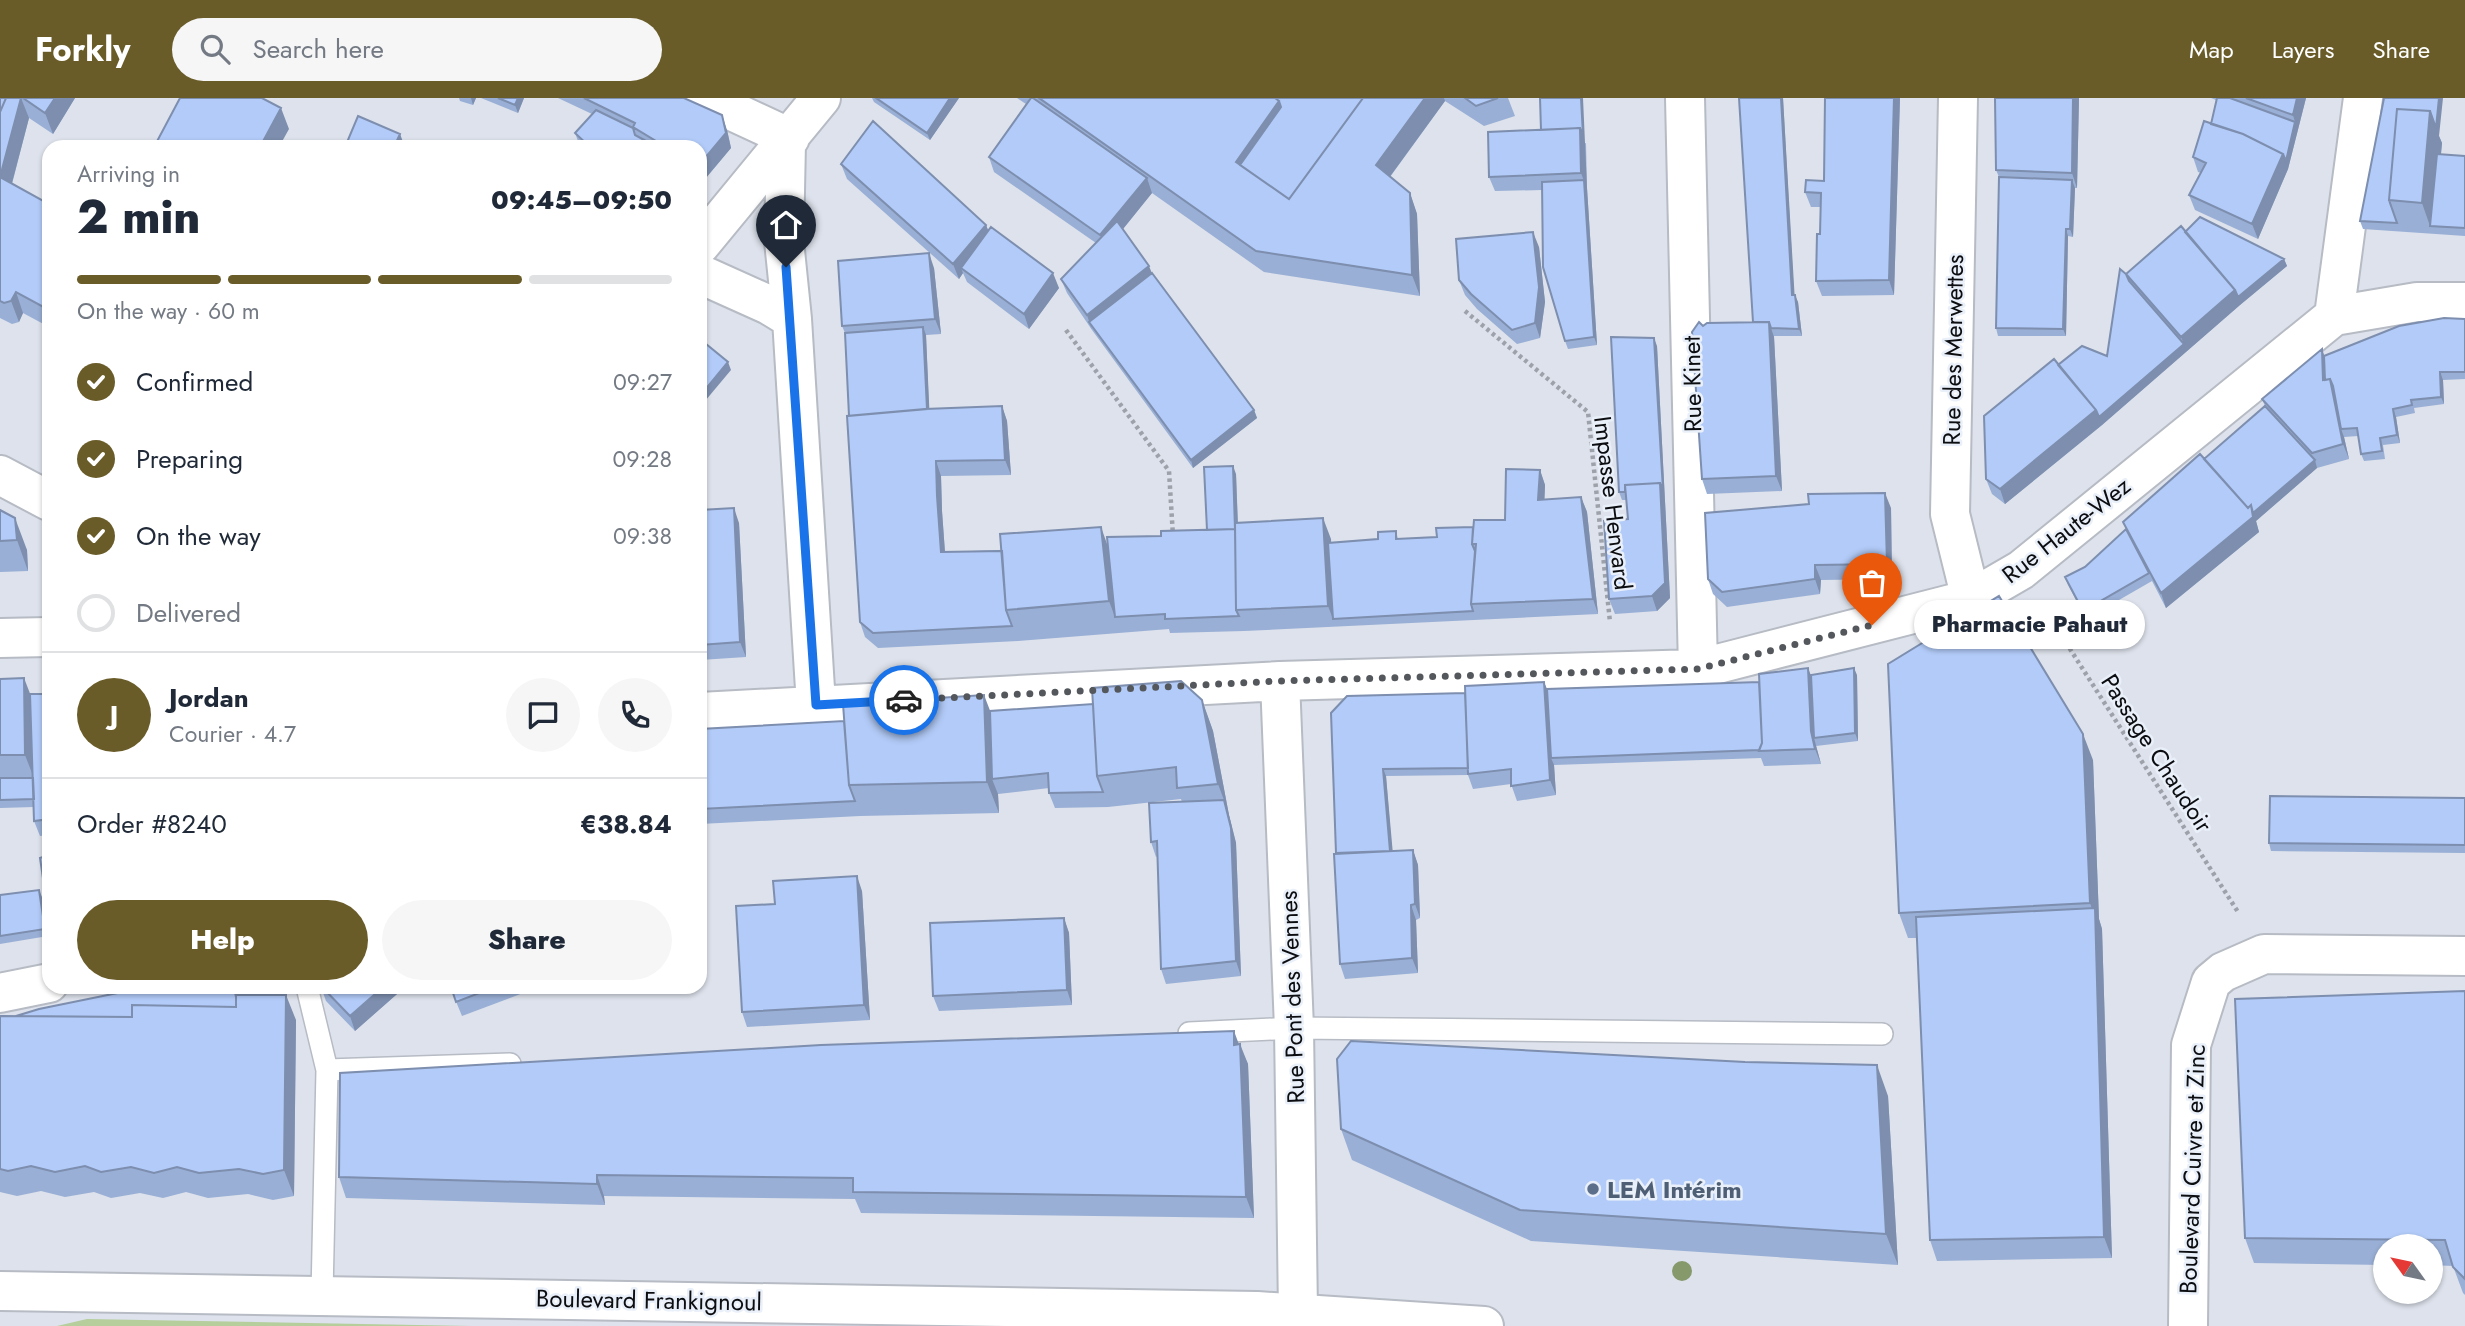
<!DOCTYPE html>
<meta charset="utf-8">
<style>
:root{--surface:#fff;--page:#f6f6f7;--text:#1f2937;--muted:#747a83;--line:#e0e1e3;--accent:#6a5c29}
body{margin:0;font-family:Jost,sans-serif;background:var(--page);color:var(--text);height:100vh;display:flex;flex-direction:column;font-size:26px;white-space:nowrap}
*{box-sizing:border-box;margin:0}
p{font-size:23px;color:var(--muted)}
.icon{flex:none;width:38px;height:38px;fill:none;stroke:currentColor;stroke-width:2;stroke-linecap:round;stroke-linejoin:round}
.map{position:relative;flex:1;overflow:hidden}
.details{position:absolute;left:42px;top:42px;width:665px;height:854px;display:flex;flex-direction:column;background:var(--surface);border-radius:21px;box-shadow:0 2px 5px #0004}
.details>*{flex:none}
.needle{width:46px;rotate:303deg}
.controls{position:absolute;left:2373px;top:1136px;display:grid;gap:14px}
.controls a{display:grid;place-items:center;width:70px;height:70px;border-radius:50%;background:var(--surface);box-shadow:0 2px 5px #0004;font-size:35px}
.pin{position:absolute;display:grid;place-items:center;width:60px;height:60px;color:#fff;margin:-72px -30px;border-radius:50% 50% 50% 0;rotate:-45deg;box-shadow:0 0 7px #0007}
.pin .icon{rotate:45deg}
.courier{position:absolute;display:grid;place-items:center;width:70px;height:70px;margin:-35px;border:5px solid #1a73e8;border-radius:50%;background:#fff;color:#222;box-shadow:0 2px 9px #0007}
.bubble{position:absolute;height:49px;border-radius:24px;background:var(--surface);box-shadow:0 2px 5px #0004;font-size:23px;font-weight:800;line-height:49px;text-align:center}
.summary em{font-style:normal;font-weight:800}
.summary div{display:flex;flex-direction:column-reverse}
.summary{display:flex;align-items:center;justify-content:space-between;height:119px;padding:0 35px}
h1{font-size:46px;font-weight:800;line-height:52px}
.bar{display:grid;grid-template-columns:repeat(4,1fr);gap:10px 7px;align-content:center;height:84px;padding:0 35px}
.bar i{height:9px;border-radius:5px;background:var(--line)}
.bar .on{background:var(--accent)}
.bar p{grid-column:span 4}
.line{display:flex;align-items:center;gap:18px;padding:0 35px;border-top:2px solid var(--line)}
.line div{flex:1}
.round{display:grid;place-items:center;flex:none;width:74px;height:74px;border-radius:37px;background:var(--page)}
ol{padding:0 35px;list-style:none}
li{display:flex;align-items:center;gap:21px;height:77px}
li p{margin-inline-start:auto}
li .icon{padding:7px;border-radius:50%;background:var(--accent);color:#fff;stroke-width:4}
li:last-child{color:var(--muted)}
li i{width:38px;height:38px;border:4px solid var(--line);border-radius:50%}
.button{display:flex;gap:14px;margin-top:auto;padding:14px 35px}
.button a{flex:1;height:80px;border-radius:42px;background:var(--accent);color:#fff;font-size:28px;font-weight:800;line-height:80px;text-align:center}
.button a+a{background:var(--page);color:var(--text)}
header{display:flex;align-items:center;gap:42px;box-sizing:border-box;height:98px;padding:0 35px;background:var(--accent);color:#fff}
header strong{font-size:33px}
nav{display:flex;gap:38px;margin-inline-start:auto;font-size:24px}
.search{width:490px;height:63px;background:var(--page);display:flex;align-items:center;gap:18px;box-sizing:border-box;padding:0 24px;border-radius:38px;color:var(--muted);font-size:26px}
.map>svg:first-child{display:block}
</style>
<header>
<strong>Forkly</strong>
<div class="search"><svg class="icon" aria-label="search" viewBox="0 0 24 24"><circle cx="10" cy="10" r="6"/><path d="M15 15l6 6"/></svg>Search here</div>
<nav><a>Map</a><a>Layers</a><a>Share</a></nav>
</header>
<div class="map">
<svg width="2465" height="1228" viewBox="0 0 2465 1228">
<rect width="100%" height="100%" fill="#dde2ec"/>
<path fill="#b5ce9c" d="M87,1221L471,1228H57Z"/>
<g fill="none" stroke-linecap="round" stroke-linejoin="round">
<g stroke="#b6bbc4" stroke-width="24">
<path id="service" d="M307,889L327,972L322,1196
M1189,935L1294,930L1882,936
M327,972L510,966"/>
</g>
<g stroke="#b6bbc4" stroke-width="42">
<path id="minor" d="M704,0L790,40
M1685,0L1698,571
M1958,0L1950,416L1971,501
M786,44L784,143L792,221L816,607
M700,147L821,0
M700,176L769,207L792,221
M2334,218L2363,0
M0,377L49,403
M1280,583L1294,930L1298,1215
M700,614L1280,583L1698,571L1971,501L2021,472L2334,218L2417,204H2465
M0,895L49,885
M2188,1228L2191,947L2211,884L2223,874L2264,856L2465,858"/>
</g>
<g stroke="#b6bbc4" stroke-width="42">
<path id="tertiary" d="M0,540L49,539"/>
</g>
<g stroke="#b6bbc4" stroke-width="42">
<path id="primary" d="M0,1193L1257,1213L1484,1228"/>
</g>
<path stroke="#9da1a9" stroke-width="4.5" stroke-dasharray="3.5 3.5" stroke-linecap="butt" d="M1465,213L1588,314L1610,524
M1066,232L1169,373L1173,438
M2047,515L2238,814"/>
<use href="#service" stroke="#fff" stroke-width="21"/>
<use href="#minor" stroke="#fff" stroke-width="38"/>
<use href="#tertiary" stroke="#fff" stroke-width="38"/>
<use href="#primary" stroke="#fff" stroke-width="38"/>
</g>
<circle fill="#85996b" cx="1682" cy="1173" r="10"/>
<path fill="#99afd5" d="M0,0H75L53,36L29,20L12,86L49,106V229L23,215L19,224L12,226L0,220Z
M459,0H476L473,7L460,3Z
M481,0H524L518,15Z
M558,0H684L727,32L731,50L700,87V49H584L578,43L575,35L592,16Z
M872,0H959L930,42L874,4Z
M1017,0H1508L1515,18L1484,28L1445,3L1390,79L1410,95L1417,116L1420,198L1264,174L1152,95L1123,131L1152,175L1254,312L1257,320L1193,370L1092,232L1067,195L1061,181L1096,145L994,74L989,59L1026,6Z
M1739,0H1783L1794,197L1798,204L1802,238H1774L1782,393L1707,396L1702,381L1753,224Z
M1825,0H1900L1894,197L1822,198L1816,183L1820,136L1821,109H1811L1805,94L1824,83Z
M1995,0H2079L2077,90H2075L2073,139L2068,138L2066,238H1998L1996,230L1999,79L1996,72Z
M2211,0H2306L2288,71L2258,141L2195,112L2189,97L2201,75L2198,74L2193,59L2211,26L2216,2Z
M2439,38L2442,45L2441,56L2465,58V138L2363,131L2360,123Z
M1586,45L1587,90L1597,247L1568,251L1565,243L1542,92L1495,93L1489,79Z
M841,66L986,127L988,132L1059,190L1029,231L967,184L963,175L959,181L847,81Z
M2185,134L2284,161L2287,168L2240,207L2102,327L2005,406L1992,396L1986,381L2058,267L2107,258L2126,176Z
M1539,149L1545,204L1540,240L1517,246L1477,211L1465,197L1459,182Z
M934,170L941,236L926,237L929,311L1002,308L1007,323L1011,377L941,378L942,413L945,454L1108,448L1161,438L1207,432L1236,376L1238,425L1331,441V445L1378,441L1396,433L1398,441L1437,439L1473,429L1505,422L1540,372L1545,387L1544,402L1581,399L1587,414L1598,516L1244,533L1170,535L1169,531L1018,543L878,550L865,539L860,524L845,235L842,228Z
M2465,221V281L2443,282L2444,306L2414,310L2415,315L2396,319L2400,345L2383,347L2385,361L2364,363L2361,356L2358,338L2344,339L2349,361L2317,370L2256,423L2259,434L2166,510L2152,483L2086,521L2068,487L2065,479L2085,469L2126,431L2123,424L2204,361L2265,308L2262,301L2322,251L2324,258Z
M1657,248L1670,500L1657,513L1615,516L1609,501L1628,421L1626,402H1622L1619,394Z
M1891,410L1892,481L1821,482L1820,496L1727,509L1713,496L1708,481Z
M0,412L27,452L28,473L0,474Z
M700,412L739,425L746,559L700,562Z
M1811,577H1857L1858,643L1816,648L1821,666L1764,668L1761,660L1554,667L1556,697L1517,703L1511,686L1473,691L1468,677L1386,678L1392,753L1413,752L1418,767L1420,820L1416,822L1418,875L1345,881L1340,866L1336,755L1347,598L1465,595L1544,584L1547,591L1759,584Z
M0,581L30,596H49V737L40,738L34,723V709L0,710Z
M1202,602L1213,633L1229,717L1236,745L1241,878L1166,886L1161,871L1158,758L1156,759L1151,744L1182,704L1181,701L1108,709L1055,710L1049,695V690L998,696L999,715L860,718L700,726V631L844,623L990,613Z
M2093,662L2099,821L2102,831L2112,1160L1937,1163L1930,1142L1917,840H1908L1899,815Z
M2465,700V755L2271,753L2269,745Z
M862,793L870,922L747,929L742,914L775,806Z
M0,797L42,799L48,838L0,846Z
M1064,820L1069,835L1072,907L939,913L933,898Z
M237,889L238,897L296,922L294,1098L273,1102L248,1096L208,1100L186,1094L163,1100L140,1095L111,1100L94,1094L65,1099L41,1093L17,1098L0,1094V918H16Z
M321,889H405L355,933L326,903Z
M450,889H522L523,895L462,918Z
M2465,893V1197L2463,1195L2453,1168L2431,1167V1148H2385V1167L2254,1165L2245,1140Z
M1238,946L1248,966L1254,1120L861,1115L855,1101L604,1098L605,1107L346,1100L339,1079Z
M1745,964L1888,998L1898,1167L1531,1143L1352,1062L1341,1031Z"/>
<path fill="#7d8eae" d="M12,0H21L29,20L8,100L0,79Z
M55,0H75L53,36L45,15Z
M471,0H476L473,7Z
M518,0H524L518,15L515,7Z
M950,0H959L930,42L927,35Z
M1425,0H1444L1445,3L1383,88L1376,67Z
M1581,0H1583L1587,90L1597,247L1594,239L1584,83L1581,75Z
M1781,0H1783L1795,204L1792,197Z
M1894,0H1900L1894,197L1889,182Z
M2073,0H2079L2077,90L2072,75Z
M2297,0H2306L2288,71L2258,141L2252,126L2295,24L2293,17Z
M2439,0H2443L2439,38L2442,45L2434,128H2430L2422,105L2430,13Z
M1279,3L1286,24L1238,70L1236,64Z
M281,10L289,31L279,49H260Z
M722,17L727,32L731,50L700,87V66Z
M400,36L405,49H394Z
M1147,80L1152,95L1106,152L1100,137Z
M2072,82L2075,90L2073,139L2070,131Z
M1410,95L1417,116L1420,198L1412,177Z
M986,127L992,142L961,170L963,175L959,181L953,166Z
M2066,131L2068,138L2066,238L2063,231Z
M1533,134L1539,149L1545,204L1540,240L1535,225Z
M929,155L934,170L941,236L935,221Z
M2284,161L2287,168L2240,207L2102,327L2005,406L2000,391L2096,312L2184,246L2181,239L2235,192Z
M1149,168L1155,183L1089,224L1092,232L1087,217Z
M1053,175L1059,190L1029,231L1024,216Z
M16,194L23,215L19,224L11,203Z
M1795,197L1798,204L1802,238L1799,231Z
M1769,224L1774,239L1782,393L1776,378Z
M923,229L926,237L930,326L927,318Z
M1654,240L1657,248L1670,500L1657,513L1652,498Z
M2322,251L2327,266L2326,289L2323,282Z
M728,264L731,272L700,309V298Z
M2440,274L2443,282L2444,306L2441,299Z
M2330,281L2336,296L2341,331L2344,339L2349,361L2343,346Z
M1002,308L1007,323L1011,377L1005,362Z
M2393,311L2396,319L2400,345L2397,337Z
M1254,312L1257,320L1193,370L1191,362Z
M2315,362L2317,370L2256,423L2259,434L2166,510L2161,495L2251,407Z
M936,363L941,378L942,413L946,469L941,454L937,398Z
M1233,368L1236,376L1238,433L1236,438Z
M1540,372L1545,387L1544,417L1538,402Z
M1885,395L1891,410L1892,481L1887,466Z
M1581,399L1587,414L1598,516L1593,501Z
M734,410L739,425L746,559L740,544Z
M15,420L27,452L28,473L17,442Z
M1323,420L1331,441L1335,521H1333L1328,508Z
M1101,429L1112,460L1115,519L1109,503Z
M1815,467L1821,482L1820,496L1815,481Z
M1808,570L1814,585V640L1821,666L1815,651L1811,633Z
M1854,570L1857,577L1858,643L1855,635Z
M24,580L36,611L37,688L25,657Z
M1544,584L1550,599L1551,660L1554,667L1556,697L1550,682Z
M984,597L996,628L992,681L998,696L999,715L987,684Z
M1202,602L1213,633L1229,717L1236,745L1241,878L1236,863L1224,702L1218,686Z
M2083,636L2093,662L2099,821L2102,831L2112,1160L2104,1139L2095,820L2090,805Z
M1383,671L1386,678L1394,768L1391,760Z
M1413,752L1418,767L1420,820L1415,806Z
M857,778L862,793L870,922L864,907Z
M39,792L42,799L48,838L45,831Z
M1411,807L1416,822L1418,875L1412,860Z
M1064,820L1069,835L1072,907L1067,892Z
M383,889H405L355,933L350,918Z
M286,897L296,922L294,1098L284,1072Z
M1234,933L1241,952L1240,946L1248,966L1254,1120L1246,1099Z
M1877,967L1888,998L1898,1167L1886,1136Z
M597,1077L604,1098L605,1107L597,1086Z"/>
<path fill="#b2cbf8" stroke="#7d8eae" stroke-width="2" d="M0,0H6L0,14Z
M6,0H21L0,79L49,106V212L16,194L11,203L4,205L0,203V14Z
M23,0H55L45,15Z
M180,0H262L281,10L260,49H154Z
M498,0H518L515,7Z
M584,0H684L722,17L726,35L700,66V49H666L633,29L635,25Z
M876,0H950L927,35Z
M1031,0H1033L1147,80L1100,137L989,59Z
M1039,0H1275L1279,3L1236,64L1289,101L1363,0H1425L1376,67L1410,95L1412,177L1256,153Z
M1275,0H1363L1289,101L1240,67L1281,9L1279,3Z
M1465,0H1498L1476,8Z
M1540,0H1581L1583,37L1580,30L1541,32Z
M1739,0H1781L1792,197H1795L1799,231L1771,230L1769,224H1753Z
M1825,0H1894L1889,182L1816,183L1817,136H1820L1821,95L1805,94L1806,82L1824,83Z
M1995,0H2073L2072,75L1996,72Z
M2217,0H2230L2295,24L2286,63L2283,56L2243,36L2211,26Z
M2246,0H2297L2293,17Z
M2384,0H2439L2436,30L2430,13L2397,11L2389,102L2397,125L2360,123Z
M2397,11L2430,13L2422,105L2389,102Z
M596,12L633,30L635,37L657,49H590L575,35Z
M358,18L400,36L394,49H345Z
M873,23L986,127L953,166L841,66Z
M2204,23L2243,36L2283,56L2252,126L2189,97L2206,65L2193,59Z
M1580,30L1581,75L1489,79L1488,34Z
M2437,56L2465,58V130L2430,128Z
M1999,79L2072,82L2070,131H2066L2063,231L1996,230Z
M1584,82L1594,239L1565,243L1543,169L1542,84Z
M2200,119L2284,161L2238,199L2235,192L2185,134Z
M1117,123L1149,168L1087,217L1061,181Z
M2181,128L2235,192L2181,239L2126,176Z
M991,129L1053,175L1024,216L961,170Z
M1533,134L1539,189L1535,225L1512,232L1471,196L1459,182L1456,141Z
M929,155L935,221L842,228L838,163Z
M2120,171L2126,176L2129,183L2184,246L2099,319L2096,312L2058,267L2082,248L2107,258Z
M1152,175L1254,312L1191,362L1089,224Z
M2444,220L2465,221V274H2440L2441,299L2411,302L2412,307L2393,311L2397,337L2380,340L2382,353L2361,356L2357,330L2341,331L2333,288L2330,281L2325,282L2324,258L2399,228Z
M1699,224L1703,228L1707,225L1769,224L1776,378L1702,381L1692,234Z
M923,229L927,311L849,318L845,235Z
M1611,239L1654,240L1663,392L1660,385L1625,387V394H1619Z
M700,241L728,264L700,298Z
M2322,251L2323,282L2330,281L2343,346L2312,355L2262,301Z
M2054,261L2096,312L2000,391L1986,381L1984,318Z
M1002,308L1005,362L936,363L937,398L941,454L1002,453L1006,512L1012,528L873,535L860,524L847,318L925,311Z
M2265,308L2315,362L2253,415L2251,407L2248,410L2204,361Z
M2200,356L2248,410L2251,407L2253,419L2161,495L2123,424Z
M1233,368L1235,431L1207,432L1204,369Z
M1506,371L1540,372L1538,402L1581,399L1593,501L1471,506L1476,446H1472L1474,422H1505Z
M1660,385L1665,485L1652,498L1609,501L1604,423L1628,421L1625,387Z
M1885,395L1887,466L1815,467V481L1722,494L1708,481L1705,415L1809,406L1808,396Z
M734,410L740,544L700,547V412Z
M0,412L15,420L17,442L0,443Z
M1323,420L1328,508L1236,512L1235,425Z
M1101,429L1109,503L1006,512L1000,436Z
M1473,429L1472,446L1475,453L1471,506L1473,513L1333,521L1328,445L1378,441V434L1396,433V441L1437,439L1436,430Z
M1235,431L1236,512L1239,518L1165,521V516L1115,519L1107,439L1161,438V433Z
M2126,431L2149,475L2083,513L2065,479L2085,469Z
M1999,498L2083,636L2090,805L1899,815L1888,566Z
M1808,570L1811,633L1815,651L1759,653L1762,645L1759,576Z
M1854,570L1855,635L1814,640L1811,577Z
M24,580L25,657H0V581Z
M1181,583L1202,602L1218,686L1177,690L1176,669L1097,678L1092,590Z
M1544,584L1550,682L1511,688V671L1468,676L1465,588Z
M1759,584L1762,645L1759,652L1551,660L1547,591Z
M1465,595L1468,670L1383,671L1390,753L1336,755L1331,615L1347,598Z
M30,596H49V721L34,723Z
M984,597L987,684L849,687L843,606Z
M1093,606L1097,678L1103,694L1049,695L1048,675L992,681L990,613Z
M844,623L849,687L855,703L700,711V631Z
M0,680H33L34,701L0,702Z
M2270,698L2465,700V747L2269,745Z
M1224,702L1231,730L1236,863L1161,871L1157,743L1151,744L1149,705Z
M1413,752L1415,806L1411,807L1412,860L1340,866L1334,756Z
M49,757V821L40,760Z
M857,778L864,907L742,914L736,808L775,806L773,783Z
M39,792L45,831L0,838V797Z
M2095,810L2104,1139L1930,1142L1916,819Z
M1064,820L1067,892L933,898L930,825Z
M147,889H234L236,899V909L132,907V919L16,918L39,911Z
M322,889H383L350,918Z
M451,889H495L456,904Z
M2465,893V1181L2453,1169L2445,1142L2245,1140L2235,901Z
M236,897H286L284,1072L263,1076L239,1071L199,1075L177,1069L154,1075L131,1069L101,1074L85,1068L55,1074L31,1068L8,1073L0,1071V918L132,919V907L236,909Z
M1234,933V947L1240,946L1246,1099L853,1094V1080L597,1077V1086L339,1079L340,975L821,947Z
M1351,943L1745,964L1877,967L1886,1136L1520,1112L1341,1031L1337,961Z"/>
<g fill="none" stroke-linecap="round" stroke-linejoin="round">
<path stroke="#54585d" stroke-width="7" stroke-dasharray="0 12.6" d="M904,602L1280,583L1698,571L1872,527"/>
<path stroke="#1a73e8" stroke-width="9" d="M786,169L816,607L904,602"/>
</g>
<circle fill="#5c6f8a" stroke="#eaf0f9" stroke-width="2.5" cx="1593" cy="1091" r="7"/>
<g text-anchor="middle" dominant-baseline="central" stroke-width="5" stroke-linejoin="round" paint-order="stroke">
<g font-size="24" fill="#0b0d10" stroke="#eaf0f9">
<text transform="translate(1953 252) rotate(-89)">Rue des Merwettes</text>
<text transform="translate(1692 286) rotate(-91)">Rue Kinet</text>
<text transform="translate(1613 405) rotate(83)">Impasse Henvard</text>
<text transform="translate(2066 432) rotate(-38)">Rue Haute-Wez</text>
<text transform="translate(2157 655) rotate(57)">Passage Chaudoir</text>
<text transform="translate(1292 899) rotate(-92)">Rue Pont des Vennes</text>
<text transform="translate(2192 1071) rotate(-88)">Boulevard Cuivre et Zinc</text>
<text transform="translate(649 1202) rotate(1)">Boulevard Frankignoul</text>
</g>
<g font-size="24" font-weight="bold" fill="#4e5e75" stroke="#eaf0f9" text-anchor="start">
<text x="1607" y="1091">LEM Intérim</text>
</g>
</g>
</svg>
<div class="controls">
<a><svg class="needle" viewBox="-14 -14 28 28"><path d="M0-13l5 13h-10z" fill="#e53935"/><path d="M0 13l5-13h-10z" fill="#747a83"/></svg></a>
</div>
<div class="pin" style="left:1872px;top:527px;background:#ea580c"><svg class="icon" aria-label="bag" viewBox="0 0 24 24"><path d="M5 8h14l-1 12H6zM9 8a3 3 0 0 1 6 0"/></svg></div>
<div class="pin" style="left:786px;top:169px;background:#1f2937"><svg class="icon" aria-label="home" viewBox="0 0 24 24"><path d="M3 11l9-7 9 7M6 9v11h12V9"/></svg></div>
<div class="courier" style="left:904px;top:602px"><svg class="icon" aria-label="car" viewBox="0 0 24 24"><path d="M5 17H2v-5l4-1 3-4h7l3 4 3 1v5h-3M9 17h6M6 11h13"/><circle cx="7" cy="17" r="2"/><circle cx="17" cy="17" r="2"/></svg></div>
<div class="bubble" style="left:1914px;top:502px;width:231px">Pharmacie Pahaut</div>
<section class="details">
<div class="summary"><div><h1>2 min</h1><p>Arriving in</p></div><em>09:45–09:50</em></div>
<div class="bar"><i class="on"></i><i class="on"></i><i class="on"></i><i></i><p>On the way · 60 m</p></div>
<ol>
<li><svg class="icon" aria-label="check" viewBox="0 0 24 24"><path d="M5 12l5 5 9-10"/></svg>Confirmed<p>09:27</p></li>
<li><svg class="icon" aria-label="check" viewBox="0 0 24 24"><path d="M5 12l5 5 9-10"/></svg>Preparing<p>09:28</p></li>
<li><svg class="icon" aria-label="check" viewBox="0 0 24 24"><path d="M5 12l5 5 9-10"/></svg>On the way<p>09:38</p></li>
<li><i></i>Delivered</li>
</ol>
<div class="line" style="height:126px"><b class="round" style="background:var(--accent);color:#fff">J</b><div><b>Jordan</b><p>Courier · 4.7</p></div><a class="round"><svg class="icon" aria-label="chat" viewBox="0 0 24 24"><path d="M4 5h16v11H9l-5 4z"/></svg></a><a class="round"><svg class="icon" aria-label="phone" viewBox="0 0 24 24"><path d="M5 4h4l2 5-3 2q2 4 5 5l2-3 5 2v4C11 20 4 13 5 4z"/></svg></a></div>
<div class="line" style="height:91px"><div>Order #8240</div><b>€38.84</b></div>
<div class="button"><a>Help</a><a>Share</a></div>
</section>
</div>
